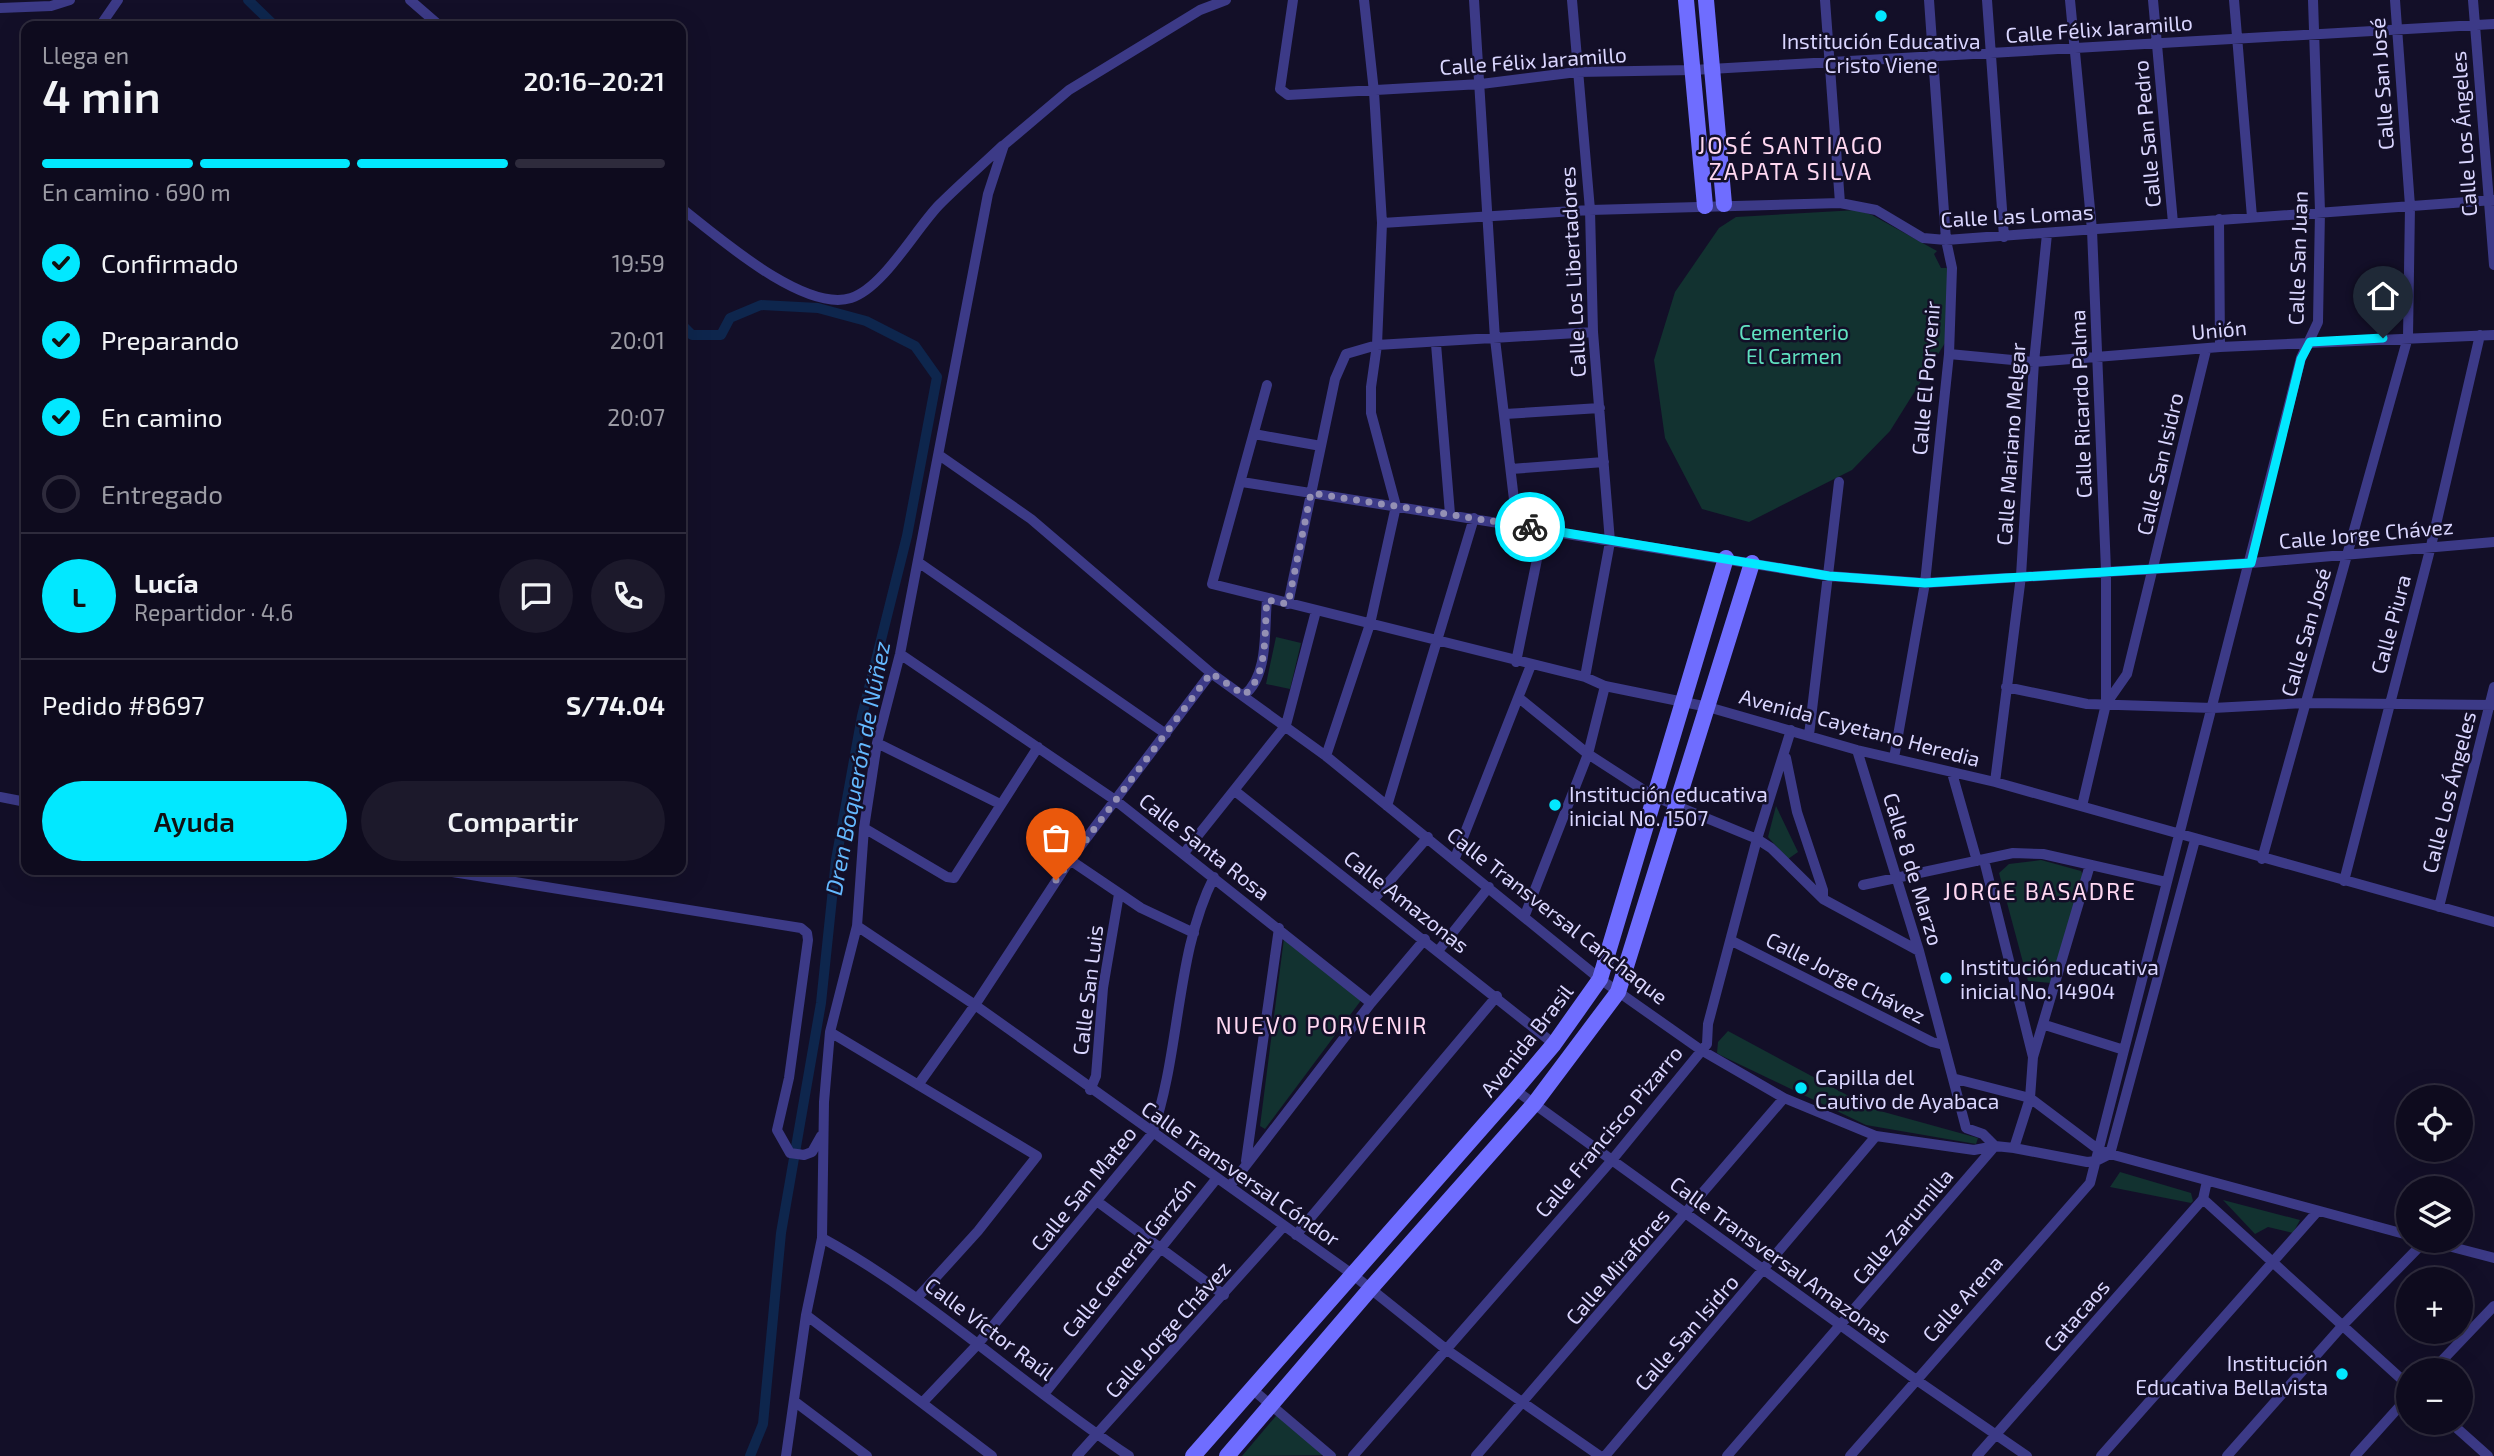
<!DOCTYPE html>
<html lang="es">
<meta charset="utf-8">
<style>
:root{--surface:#0e0b1e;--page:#1c192b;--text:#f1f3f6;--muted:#9b9ba4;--line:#2e2b3c;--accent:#02e8ff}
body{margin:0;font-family:"Exo 2",sans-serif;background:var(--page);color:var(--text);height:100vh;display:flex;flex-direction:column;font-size:26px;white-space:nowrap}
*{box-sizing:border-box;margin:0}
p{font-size:23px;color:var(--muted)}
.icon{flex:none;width:38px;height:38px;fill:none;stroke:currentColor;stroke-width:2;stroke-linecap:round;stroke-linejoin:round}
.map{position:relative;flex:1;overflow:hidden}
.drawer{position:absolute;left:21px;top:21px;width:665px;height:854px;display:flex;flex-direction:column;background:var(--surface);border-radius:14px;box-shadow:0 7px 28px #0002,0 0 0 2px var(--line)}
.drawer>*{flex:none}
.tools{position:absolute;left:2396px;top:1085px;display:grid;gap:14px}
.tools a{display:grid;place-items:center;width:77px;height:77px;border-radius:50%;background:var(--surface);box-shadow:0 7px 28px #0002,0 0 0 2px var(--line);font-size:35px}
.pin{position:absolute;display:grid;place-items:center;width:60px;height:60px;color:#fff;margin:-72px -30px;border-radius:50% 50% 50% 0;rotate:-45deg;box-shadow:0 0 7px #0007}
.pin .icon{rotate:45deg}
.courier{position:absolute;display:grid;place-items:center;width:70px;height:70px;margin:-35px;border:5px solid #02e8ff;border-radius:50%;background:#fff;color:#222;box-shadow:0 2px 9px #0007}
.head em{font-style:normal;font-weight:600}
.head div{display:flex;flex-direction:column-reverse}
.head{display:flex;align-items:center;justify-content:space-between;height:119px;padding:0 21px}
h1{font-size:46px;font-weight:600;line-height:52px}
.bar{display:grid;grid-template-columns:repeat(4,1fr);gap:10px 7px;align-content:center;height:84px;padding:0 21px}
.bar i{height:9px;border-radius:5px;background:var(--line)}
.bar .current{background:var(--accent)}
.bar p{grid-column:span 4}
.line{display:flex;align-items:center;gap:18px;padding:0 21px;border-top:2px solid var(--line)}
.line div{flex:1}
.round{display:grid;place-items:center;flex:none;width:74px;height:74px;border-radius:37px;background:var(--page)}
ol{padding:0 21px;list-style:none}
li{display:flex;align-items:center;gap:21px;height:77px}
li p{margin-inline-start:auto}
li .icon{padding:7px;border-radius:50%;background:var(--accent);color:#111;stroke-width:4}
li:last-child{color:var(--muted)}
li i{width:38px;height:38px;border:4px solid var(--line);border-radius:50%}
.primary-button{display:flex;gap:14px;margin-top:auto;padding:14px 21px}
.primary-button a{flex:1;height:80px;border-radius:42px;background:var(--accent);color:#111;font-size:28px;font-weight:600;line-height:80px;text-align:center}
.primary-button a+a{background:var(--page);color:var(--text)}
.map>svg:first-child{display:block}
</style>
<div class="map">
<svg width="2494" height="1456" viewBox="0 0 2494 1456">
<rect width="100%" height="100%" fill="#130f28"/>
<path fill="#123230" d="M1857,210L1872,215L1937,251L1934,254L1941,268H1948L1945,343L1890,431L1852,470L1749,522L1702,509L1665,438L1654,360L1675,292L1719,228L1736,217Z
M1276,637L1301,643L1290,689L1266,684Z
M1776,806L1798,852L1788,859L1768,837Z
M2041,860L2081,871L2085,880L2051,983L2028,981L1999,873L2009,864Z
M1284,938L1362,999L1265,1129L1260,1126Z
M1728,1031L1873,1109L1978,1138L1976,1144L1866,1125L1720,1055L1717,1053L1718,1042Z
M2120,1172L2191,1193L2193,1201L2191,1203L2110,1187Z
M2223,1200L2300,1220L2293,1233L2268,1227L2255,1234Z
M1281,1410L1337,1455L1242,1456Z"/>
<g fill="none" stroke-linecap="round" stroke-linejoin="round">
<path stroke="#0e264d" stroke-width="10" d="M248,0L275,26
M681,324L692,335H721L730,318L761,305L818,308L866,321L915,346L937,377L907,536L862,716L836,860L821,1003L781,1233L763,1424L750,1456"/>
<path stroke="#3c3a87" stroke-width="10" d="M410,0L440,26
M1293,0L1280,89L1288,95L1481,84L1577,72L1693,70L2494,24
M1474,0L1495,339L1517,525
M1572,0L1590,210L1593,332L1610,542L1585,677
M1825,0L1840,203
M1987,0L2004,237
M2070,0L2092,230L2106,570V704L2082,806
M2153,0L2173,223
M2234,0L2252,217
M2473,0L2494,265
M0,8L51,6L70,0
M100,26L118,0
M681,208C717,236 804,313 851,298C883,288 915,230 939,205C959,185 981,166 1002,146
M2219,219L2220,347
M1382,223L1590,210L1840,203L1876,210L1923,238L1946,240L2494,200
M1436,344L1450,514
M1949,354L2034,362L2220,347L2494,335
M1267,385L1212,584L1585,677L1605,686L1708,707L1857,750L1995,782L2494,922
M1505,414L1600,408
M1254,434L1321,446
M939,455L1031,519L1211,673L1326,756L1600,979L1701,1050L1784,1098L1876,1136L1974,1150L1995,1146L2014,1148L2087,1162L2096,1161L2110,1154L2408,1235
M1511,469L1604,462
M1242,482L1829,576L1925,583L2251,563L2494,542
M918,562L1166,734
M1288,604L1335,379L1346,354L1377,345L1593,332
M900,654L1115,800L1371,1003
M1516,662L1543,530
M2006,687L2087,704L2213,708L2305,703L2494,705
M1244,695C1269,676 1264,629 1267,600
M1519,698L1588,754L1653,796L1757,839L1771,848L1823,899L1919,951
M2106,704L2127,674L2206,350
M1809,735L1839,482
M877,743L1000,804
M1326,756L1370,624L1396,506L1371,413V387L1377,345L1382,223L1374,92L1364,0
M1786,758L1797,812L1823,890V899
M1894,758L1925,583L1949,354L1952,268L1946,240L1929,0
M1952,773L1977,861
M1995,782L2021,576L2034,362L2047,234
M1235,791L1554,1044
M0,797L26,802
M1387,806L1474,518
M864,828L947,877L954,878L1038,747
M1184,853L1286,725L1316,611
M1455,858L1531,665
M2262,859L2408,337L2410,206L2395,0
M1070,860L1141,908L1194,933
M1984,860L2033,1057
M440,870L801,928L807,933L808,940L789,1078L777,1130L790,1153L804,1155L812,1152L821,1136
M2344,881L2431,546L2480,335
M1863,885L2013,853L2043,854L2166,882
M1374,899L1428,837
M2439,907L2494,687
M1525,915L1588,754L1605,686
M857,926L975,1005L1352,1274L1447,1350L1600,1456
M1732,941L1932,1042L1944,1045
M1438,951L1489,887
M2045,1025L2124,1050
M830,1032L1037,1156L978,1231L918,1297
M1956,1079L2030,1098L2099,1150L2110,1154L2195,840
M918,1085L975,1005L1070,860L1211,673
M1090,1090L1096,1076L1103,988L1119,894
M1515,1090L1915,1379L2027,1456
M2014,1148L2030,1098L2033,1057L2090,865
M1246,1161L1279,928
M2207,1181L2203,1199L2408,1385
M1230,1186L1371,1003L1425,939
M1098,1202L1224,1295
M1296,1235L1497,996
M822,1238C933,1299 1024,1387 1129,1456
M2429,1241L2494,1258
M806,1315L992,1456
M2433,1370L2494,1306
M1252,1389L1331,1456
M1044,1394L1217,1178
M794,1401L867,1456
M923,1402L977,1345L1152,1134C1181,1052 1175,954 1214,877
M2451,1423L2488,1456
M786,1456L806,1315L822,1238L824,1102L830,1032L857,926L864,828L877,743L900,654L988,194L1004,145L1069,90L1200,10L1226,0
M1077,1456L1284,1226
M1353,1456L1612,1160L1707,1044L1708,1024L1757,839L1791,730
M1476,1456L1784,1098
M1605,1456L1876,1136
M1727,1456L1995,1146L1983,1134L1966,1128L1919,951L1857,750
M1850,1456L2090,1183L2301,358L2318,322L2320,211L2313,0
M1977,1456L2203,1199
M2101,1456L2317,1212
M2227,1456L2343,1325L2425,1241
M2355,1456L2408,1397"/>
<path stroke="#6f6dff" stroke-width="16" d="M1686,0L1705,206
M1706,0L1724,204
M1193,1456L1515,1090L1554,1044L1600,979L1726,558
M1227,1456L1371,1288L1534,1104L1618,992L1752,563"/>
</g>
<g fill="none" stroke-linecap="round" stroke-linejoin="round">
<path stroke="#9490b4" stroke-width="7" stroke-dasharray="0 12.6" d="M1056,880L1211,673L1244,695C1269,676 1264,629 1267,600L1288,604L1311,493L1530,527"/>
<path stroke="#02e8ff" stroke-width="9" d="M1530,527L1829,576L1925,583L2251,563L2301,359L2310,342L2383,338"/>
</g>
<g fill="#02e8ff" stroke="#130f28" stroke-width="2.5">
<circle cx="1881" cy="16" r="7"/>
<circle cx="1555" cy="805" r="7"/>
<circle cx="1946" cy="978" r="7"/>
<circle cx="1801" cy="1088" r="7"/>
<circle cx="2342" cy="1374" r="7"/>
</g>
<g text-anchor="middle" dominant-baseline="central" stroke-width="5" stroke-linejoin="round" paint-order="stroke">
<g font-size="21" fill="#dad6ff" stroke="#130f28">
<text transform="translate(2099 28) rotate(-4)">Calle Félix Jaramillo</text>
<text transform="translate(1533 60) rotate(-4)">Calle Félix Jaramillo</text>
<text transform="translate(2381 84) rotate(-94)">Calle San José</text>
<text transform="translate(2146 134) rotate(-95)">Calle San Pedro</text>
<text transform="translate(2463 134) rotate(-94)">Calle Los Ángeles</text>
<text transform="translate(2017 215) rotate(-3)">Calle Las Lomas</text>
<text transform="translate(2297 258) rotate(-88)">Calle San Juan</text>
<text transform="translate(1572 272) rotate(-93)">Calle Los Libertadores</text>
<text transform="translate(2219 329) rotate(-5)">Unión</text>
<text transform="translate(1925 378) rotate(-85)">Calle El Porvenir</text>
<text transform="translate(2080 404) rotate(-92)">Calle Ricardo Palma</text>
<text transform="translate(2010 444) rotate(-86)">Calle Mariano Melgar</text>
<text transform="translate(2159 464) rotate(-77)">Calle San Isidro</text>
<text transform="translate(2366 533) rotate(-5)">Calle Jorge Chávez</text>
<text transform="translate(2390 624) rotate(-75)">Calle Piura</text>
<text transform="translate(2305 632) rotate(-74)">Calle San José</text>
<text transform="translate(1860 727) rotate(15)">Avenida Cayetano Heredia</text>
<text transform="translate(2448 792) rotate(-76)">Calle Los Ángeles</text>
<text transform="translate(1205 846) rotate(38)">Calle Santa Rosa</text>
<text transform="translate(1914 869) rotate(73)">Calle 8 de Marzo</text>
<text transform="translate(1407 901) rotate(38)">Calle Amazonas</text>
<text transform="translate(1558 915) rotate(38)">Calle Transversal Canchaque</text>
<text transform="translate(1846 977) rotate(27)">Calle Jorge Chávez</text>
<text transform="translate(1087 990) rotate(-83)">Calle San Luis</text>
<text transform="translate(1526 1040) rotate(-52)">Avenida Brasil</text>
<text transform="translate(1608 1131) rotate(-50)">Calle Francisco Pizarro</text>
<text transform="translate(1241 1173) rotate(35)">Calle Transversal Cóndor</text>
<text transform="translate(1083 1188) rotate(-51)">Calle San Mateo</text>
<text transform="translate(1902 1226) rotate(-50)">Calle Zarumilla</text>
<text transform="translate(1128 1257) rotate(-51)">Calle General Garzón</text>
<text transform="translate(1781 1259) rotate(36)">Calle Transversal Amazonas</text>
<text transform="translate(1617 1266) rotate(-49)">Calle Mirafores</text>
<text transform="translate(1962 1298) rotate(-48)">Calle Arena</text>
<text transform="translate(2076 1315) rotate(-49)">Catacaos</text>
<text transform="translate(990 1328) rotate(37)">Calle Víctor Raúl</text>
<text transform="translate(1167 1329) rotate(-48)">Calle Jorge Chávez</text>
<text transform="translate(1686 1332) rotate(-49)">Calle San Isidro</text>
</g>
<g font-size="21" fill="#dad6ff" stroke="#130f28" text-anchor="start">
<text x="1881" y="40" text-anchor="middle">Institución Educativa<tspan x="1881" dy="24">Cristo Viene</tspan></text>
<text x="1569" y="793">Institución educativa<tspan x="1569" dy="24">inicial No. 1507</tspan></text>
<text x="1960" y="966">Institución educativa<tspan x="1960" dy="24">inicial No. 14904</tspan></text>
<text x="1815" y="1076">Capilla del<tspan x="1815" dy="24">Cautivo de Ayabaca</tspan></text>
<text x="2328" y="1362" text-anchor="end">Institución<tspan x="2328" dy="24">Educativa Bellavista</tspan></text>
</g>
<g font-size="21" fill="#60e2c0" stroke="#130f28">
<text x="1794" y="331">Cementerio<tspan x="1794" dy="24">El Carmen</tspan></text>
</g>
<g font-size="23" letter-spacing="2" fill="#ffd8f1" stroke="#130f28">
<text x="1791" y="145">JOSÉ SANTIAGO<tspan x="1791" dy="26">ZAPATA SILVA</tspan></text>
<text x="2040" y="891">JORGE BASADRE</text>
<text x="1322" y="1025">NUEVO PORVENIR</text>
</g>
<g font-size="23" font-style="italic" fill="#64b9ff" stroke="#130f28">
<text transform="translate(857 768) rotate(-79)">Dren Boquerón de Núñez</text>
</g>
</g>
</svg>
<div class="tools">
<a><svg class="icon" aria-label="locate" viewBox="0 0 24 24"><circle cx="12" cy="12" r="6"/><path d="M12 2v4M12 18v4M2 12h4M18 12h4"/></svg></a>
<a><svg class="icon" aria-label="layers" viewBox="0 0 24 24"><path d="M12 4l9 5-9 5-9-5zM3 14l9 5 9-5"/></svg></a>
<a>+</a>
<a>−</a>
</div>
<div class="pin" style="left:1056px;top:880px;background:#ea580c"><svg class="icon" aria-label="bag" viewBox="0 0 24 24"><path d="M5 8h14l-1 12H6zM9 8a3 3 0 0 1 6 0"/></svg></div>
<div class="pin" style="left:2383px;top:338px;background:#1f2937"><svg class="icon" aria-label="home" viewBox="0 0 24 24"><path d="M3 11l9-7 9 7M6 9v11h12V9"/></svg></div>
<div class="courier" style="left:1530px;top:527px"><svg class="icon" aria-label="bike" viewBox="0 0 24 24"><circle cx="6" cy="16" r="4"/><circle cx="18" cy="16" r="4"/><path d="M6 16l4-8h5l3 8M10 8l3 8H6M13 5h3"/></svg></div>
<section class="drawer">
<div class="head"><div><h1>4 min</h1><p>Llega en</p></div><em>20:16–20:21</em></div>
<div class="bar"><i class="current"></i><i class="current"></i><i class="current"></i><i></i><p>En camino · 690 m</p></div>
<ol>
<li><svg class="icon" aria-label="check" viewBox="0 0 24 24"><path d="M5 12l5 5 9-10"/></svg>Confirmado<p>19:59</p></li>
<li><svg class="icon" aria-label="check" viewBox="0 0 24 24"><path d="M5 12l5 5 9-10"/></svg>Preparando<p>20:01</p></li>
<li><svg class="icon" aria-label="check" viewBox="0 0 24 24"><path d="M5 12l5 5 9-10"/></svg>En camino<p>20:07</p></li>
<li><i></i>Entregado</li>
</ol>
<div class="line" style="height:126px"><b class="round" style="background:var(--accent);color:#111">L</b><div><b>Lucía</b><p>Repartidor · 4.6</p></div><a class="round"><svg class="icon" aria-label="chat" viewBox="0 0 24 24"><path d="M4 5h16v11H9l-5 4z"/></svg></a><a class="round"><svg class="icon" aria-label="phone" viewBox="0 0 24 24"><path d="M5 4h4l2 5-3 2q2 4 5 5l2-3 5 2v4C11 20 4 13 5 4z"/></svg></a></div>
<div class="line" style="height:91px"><div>Pedido #8697</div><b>S/74.04</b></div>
<div class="primary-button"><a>Ayuda</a><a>Compartir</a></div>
</section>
</div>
